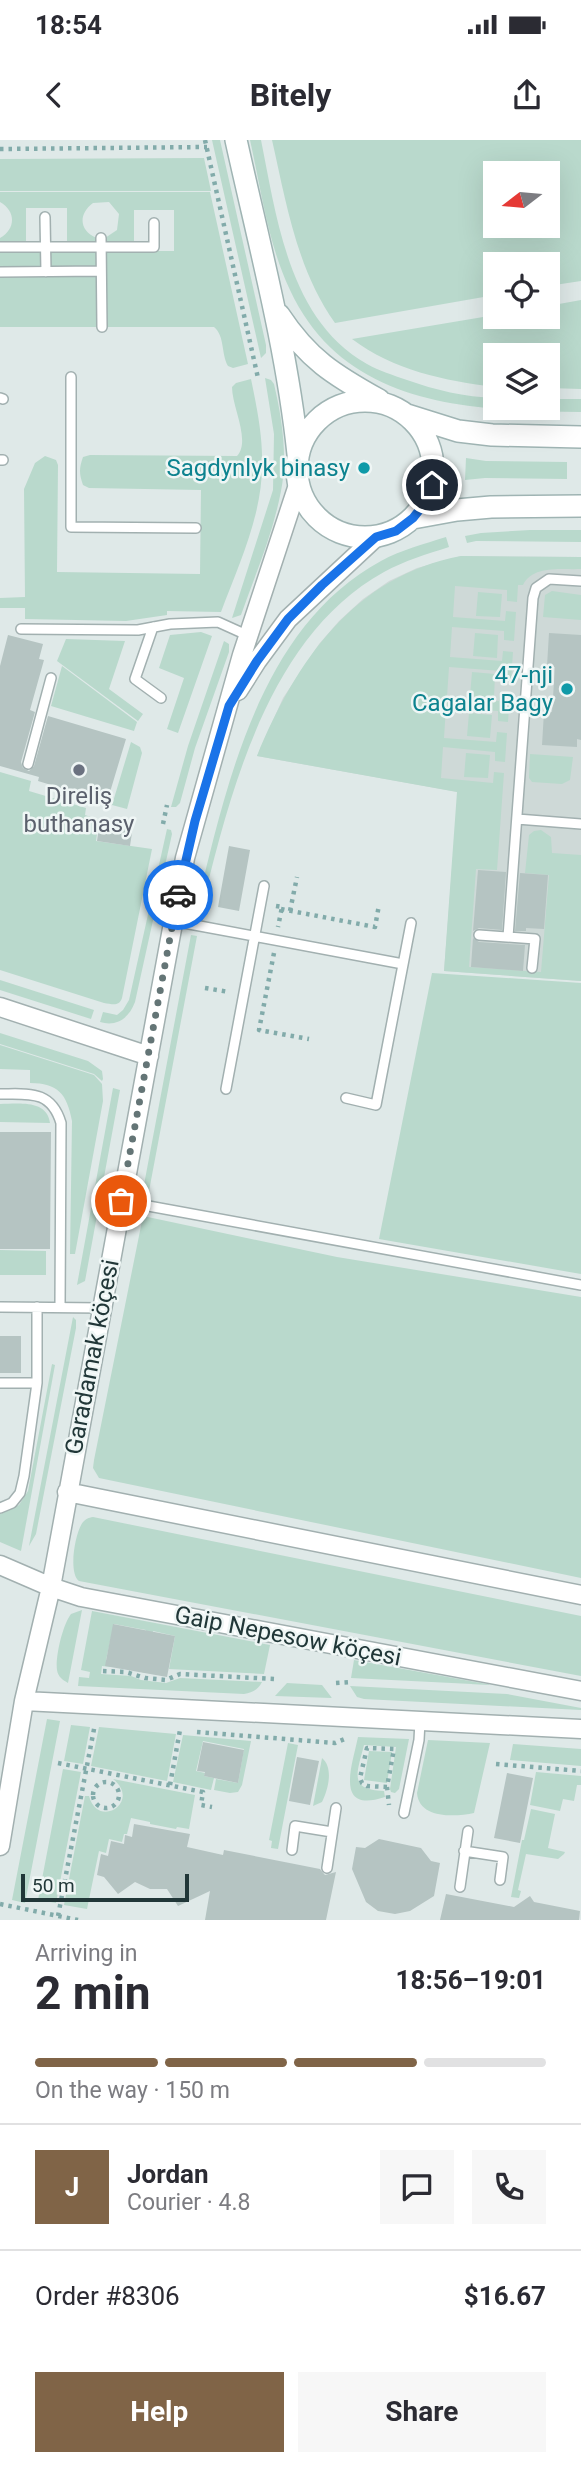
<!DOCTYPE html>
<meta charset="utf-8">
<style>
:root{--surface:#fff;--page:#f7f7f7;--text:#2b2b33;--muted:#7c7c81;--line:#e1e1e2;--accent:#806447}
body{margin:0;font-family:Roboto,sans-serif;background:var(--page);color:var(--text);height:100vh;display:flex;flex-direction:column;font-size:26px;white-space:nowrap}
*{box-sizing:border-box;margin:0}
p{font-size:23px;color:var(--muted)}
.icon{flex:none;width:38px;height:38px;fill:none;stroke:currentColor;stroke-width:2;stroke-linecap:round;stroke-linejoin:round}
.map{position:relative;height:1780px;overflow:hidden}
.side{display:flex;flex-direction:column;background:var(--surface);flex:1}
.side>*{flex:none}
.needle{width:46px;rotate:254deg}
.fabs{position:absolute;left:483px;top:21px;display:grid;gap:14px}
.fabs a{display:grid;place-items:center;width:77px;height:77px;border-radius:0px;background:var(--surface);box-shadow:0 7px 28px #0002;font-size:35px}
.scale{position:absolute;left:21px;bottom:18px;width:168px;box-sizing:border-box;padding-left:7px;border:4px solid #213738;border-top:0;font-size:19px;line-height:24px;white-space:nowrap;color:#213738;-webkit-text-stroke:5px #eff6f5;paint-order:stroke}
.pin{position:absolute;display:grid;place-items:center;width:60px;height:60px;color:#fff;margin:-30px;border:4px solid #fff;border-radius:50%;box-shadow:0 2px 7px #0007}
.courier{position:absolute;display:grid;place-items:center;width:70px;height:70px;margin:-35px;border:5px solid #1a73e8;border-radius:50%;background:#fff;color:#222;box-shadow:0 2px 9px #0007}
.head em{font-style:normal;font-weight:700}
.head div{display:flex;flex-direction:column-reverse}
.head{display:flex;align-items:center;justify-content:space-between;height:119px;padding:0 35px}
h1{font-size:46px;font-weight:700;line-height:52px}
.bar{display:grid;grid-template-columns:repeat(4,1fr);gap:10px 7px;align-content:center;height:84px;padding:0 35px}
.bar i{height:9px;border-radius:5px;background:var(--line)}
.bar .current{background:var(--accent)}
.bar p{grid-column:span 4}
.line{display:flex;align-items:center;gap:18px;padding:0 35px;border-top:2px solid var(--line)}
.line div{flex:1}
.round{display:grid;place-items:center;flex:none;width:74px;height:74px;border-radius:0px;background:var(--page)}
.button{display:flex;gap:14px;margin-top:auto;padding:14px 35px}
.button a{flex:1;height:80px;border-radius:0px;background:var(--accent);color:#fff;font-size:28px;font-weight:700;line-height:80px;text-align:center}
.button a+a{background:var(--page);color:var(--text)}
.status{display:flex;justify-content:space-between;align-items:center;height:49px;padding:0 35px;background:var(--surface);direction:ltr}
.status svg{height:19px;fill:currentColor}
header{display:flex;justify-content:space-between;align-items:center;height:91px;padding:0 35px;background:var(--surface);font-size:32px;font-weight:700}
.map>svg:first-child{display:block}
</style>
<div class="status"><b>18:54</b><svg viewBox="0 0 49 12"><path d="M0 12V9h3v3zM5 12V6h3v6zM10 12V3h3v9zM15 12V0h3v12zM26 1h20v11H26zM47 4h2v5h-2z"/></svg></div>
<header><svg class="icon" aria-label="back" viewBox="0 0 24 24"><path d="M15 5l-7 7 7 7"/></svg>Bitely<svg class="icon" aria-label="share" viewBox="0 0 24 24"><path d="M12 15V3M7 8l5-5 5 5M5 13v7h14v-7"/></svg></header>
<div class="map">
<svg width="581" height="1780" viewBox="0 0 581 1780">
<rect width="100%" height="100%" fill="#dfe9e8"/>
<path fill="#ced9d7" d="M461,416L581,417V841L444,831L458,652L257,616L283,558L319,504L339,481L363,459L389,441L417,428Z"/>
<path fill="#b9d9cc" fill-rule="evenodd" d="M212,0H220L266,205V213L261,218Z
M250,0H261C277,79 289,180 367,224C379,231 393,235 407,240C435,250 465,257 495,258V268H548V259H581V272C468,271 344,266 290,150C268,104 261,49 250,0Z
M272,0H581V141L548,146V124H495V155L335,183C297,130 286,62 272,0ZM548,33V86H495V33Z
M204,18L211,51H0V19Z
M0,52H210L248,224L233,228L228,226C221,214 225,196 214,187H106V111H174V70H134V103H106L105,98L117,90L119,74L109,62L93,63C78,74 79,91 97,98V103H67V68H26V103H0V98C16,89 16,71 0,62Z
M0,111H41V127H0Z
M49,111H97V127H49Z
M0,136H97V187H0Z
M581,160V249L548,248V215H495V247C445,241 393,230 352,199L495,175V177H548V166Z
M265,238L271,240L274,244C282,278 288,317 281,351C273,394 255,435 241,475L232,478L273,350L274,294Z
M251,239C257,268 263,297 262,326C262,376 238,426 221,472L167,471V475L126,481L25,479V468H0V458L25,457L24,349L35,323L45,316L56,320L58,325L57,432L200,434L201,350L89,348L83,345C79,334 79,328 83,317L90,315L237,316C251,301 232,267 232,247L236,243Z
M466,318L486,321L567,322V339L485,338L465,340Z
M530,390H581V402L476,401L467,403L465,396L481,393Z
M446,397L449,407C427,414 404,421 384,432C268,496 230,653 201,771L196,770C226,647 259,487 381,421C401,410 424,404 446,397Z
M461,416L581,417V429C561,430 533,425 523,445H518L517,462L507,461V450L455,446L453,477L505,481L506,471L516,472L514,501L504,500V491L452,487L450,517L502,521L503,511L513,512L511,541L501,540V531L449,527L447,557L499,561L500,552H510L508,582L498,581V571L446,567L444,598L496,602L497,592L507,593L505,622L495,621V612L443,607L441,638L493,643L494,632L504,633L497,730L476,729L469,827L541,832L549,735L525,733L529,695L534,691L541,690L551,697L552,713L581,715V841L444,831L457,652L257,616C296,521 354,436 461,416Z
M552,451L581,455V480L543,477L545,455Z
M478,452L502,454L500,477L476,476Z
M201,492L212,496L178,593L167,589L184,538L159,528L170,495Z
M475,493L498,495L497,518L473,516Z
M66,499L125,501L109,549L143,574L138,581L57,521Z
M224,501L229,504V512L195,608L180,663L176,667H171L188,606Z
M62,526L137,582L134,591L51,566Z
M472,532L495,534L494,558L470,556Z
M469,573L492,575L490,598L467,596Z
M131,602L140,607L142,613L127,669L112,665Z
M466,613L490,615L488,638L464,637Z
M530,614L573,617L570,640L562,644L532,642L529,638Z
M0,632L31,641L29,651L86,668L85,675L99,680L96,701L152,709L122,858C119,867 112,864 104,863L0,830Z
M167,689L171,690L172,694L135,862C129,878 117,887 100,882L103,872L117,875L123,870L129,860Z
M191,795L197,796L149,1051L143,1050Z
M432,833L581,843V1134L379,1099Z
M0,840L94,870L91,879L0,850Z
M0,893L88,921L102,931L103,939L102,941L94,934L0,904Z
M0,905L94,935L102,944L103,961L75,1114H70L72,981C67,954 58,943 30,943V930L0,929Z
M113,948L120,950L85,1141L77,1145Z
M0,964C17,964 47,959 50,983L0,982Z
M143,1076L337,1117L581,1157V1438L99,1338L93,1328L94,1320Z
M0,1110L46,1111V1135H0Z
M73,1177L76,1180V1188L36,1394L29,1406Z
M52,1224L55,1225L21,1411L0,1402V1374L19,1365L28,1351Z
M93,1377L581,1476V1536L79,1441C68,1433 75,1392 83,1382C87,1378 88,1378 93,1377Z
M82,1470L68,1543C63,1540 58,1537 57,1530C55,1517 63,1484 71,1474Z
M92,1471L270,1505L264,1534L169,1529L175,1496L153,1491L145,1533L138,1531L146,1490L114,1484L106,1520L112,1527L102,1526L101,1534L131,1536L141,1540L166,1543L180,1538L262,1542C258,1550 253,1552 244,1554L78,1546L79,1537L89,1538L90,1532L81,1530Z
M354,1520L492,1545L351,1538Z
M287,1543L322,1545L332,1558L275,1556Z
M350,1546L507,1554L581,1568V1570L364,1559L357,1557Z
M47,1579L60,1581L25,1763L12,1760Z
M71,1585L90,1587L83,1624L64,1621Z
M99,1587L176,1594L167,1641L91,1626Z
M183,1595L251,1601L242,1645L238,1652L230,1653L214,1650L216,1639L238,1643L244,1609L203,1601L196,1631L205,1633L204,1636L214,1638L211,1650L173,1642Z
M358,1597L409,1599L399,1649L395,1653L391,1652L390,1649L396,1607L364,1605C357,1633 348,1650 384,1651L385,1657C334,1674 352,1626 358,1597Z
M428,1600L490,1603L474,1673C455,1677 419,1679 417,1653Z
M288,1603L298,1605L278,1709L271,1708L272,1701L269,1700Z
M513,1604L581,1609V1626L510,1620Z
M369,1611L392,1612L387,1643L364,1640Z
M322,1618C334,1628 328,1650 322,1662L313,1666Z
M63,1629L81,1632L56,1763L38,1760Z
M536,1632L581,1636V1645H577L574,1661L563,1659L560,1671L530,1665Z
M113,1639L195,1655L189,1689L177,1687L176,1689L150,1684V1682L131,1678L127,1694H124L122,1702L109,1699L106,1713L99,1711L87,1769L64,1765L85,1656H89C98,1690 142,1662 113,1639Z
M531,1669L555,1674L548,1708L565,1712L564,1714L558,1719L526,1714L518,1750L521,1751L519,1758L511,1757L522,1700H524Z"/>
<path fill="#b5c4c2" d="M549,493L581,495V600L577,599V607L542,605L544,572H552L555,527L547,526Z
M8,495L43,504L39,519L44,520L30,570L35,572L21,622L23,628L29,631L34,626L48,576L126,599L107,662L38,641L39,637L0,626V526Z
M100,681L133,686L130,706L97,701Z
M229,706L250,710L239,771L218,767Z
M478,730L506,732L502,790L479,788L473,791Z
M520,733L548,735L544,789L526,788V791H515Z
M473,798L479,802L525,805L523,831L471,827Z
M0,992H51L50,1109H0Z
M0,1196H21V1233H0Z
M113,1484L175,1496L167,1537L105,1526Z
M203,1602L244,1610L238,1643L204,1636L205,1632L197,1631Z
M297,1617L319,1621L310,1665L289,1661Z
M507,1633L533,1638L520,1703L494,1698Z
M134,1684L190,1694L187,1707L223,1715L224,1710L320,1729L325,1735L336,1732L326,1780H205L210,1751L178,1766L167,1749H150L135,1742L118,1754L104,1737L97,1735L101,1714L108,1716L111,1701L124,1704L125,1695L132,1697Z
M379,1699L421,1708L431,1721L440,1723L434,1756L410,1771L395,1774L378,1771L366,1762L352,1729L356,1707L365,1708Z
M446,1754L514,1767L530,1756L534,1762L580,1771L579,1780H440Z"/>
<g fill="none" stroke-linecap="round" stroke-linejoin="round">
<g stroke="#a2b0b0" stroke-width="12">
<path id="service" d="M45,77L46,132
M101,98L102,187
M0,107H154V83
M0,132L101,131
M71,237V387L196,388
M0,258L3,259
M0,320H3
M153,487L135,539L161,558
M21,489L138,490L170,484L218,482L249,496
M28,624L51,538
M517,679L581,684
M173,781L403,824
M479,795L535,799L532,828
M508,797L533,458L536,448L549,439L581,441
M226,949L264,746
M0,954C29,954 51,950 61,983L60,1167
M346,958L376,965L411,783
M121,1061L581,1145
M0,1167L102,1168
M0,1243H37
M0,1368L12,1363L20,1353L24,1336L37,1243V1167
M404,1673L419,1600L420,1581
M292,1710L295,1686L332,1692
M464,1711L503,1717L500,1740
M327,1728L336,1668
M460,1747L468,1691"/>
</g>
<g stroke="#a2b0b0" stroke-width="21">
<path id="minor" d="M238,551L257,521L288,479L376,397
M0,867L149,916
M67,1352L581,1455
M0,1425L51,1447L81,1457L581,1551
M24,1561L581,1589
M0,1706L24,1561L51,1447L185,718L242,515L298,345"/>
</g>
<g stroke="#9fb4b3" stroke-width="24">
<path id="secondary" d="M236,0C259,104 287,208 298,314
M279,175C308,219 334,235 379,260
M297 329a68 68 0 1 1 136 0a68 68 0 1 1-136 0Z
M407,275L458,291L492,295L581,297
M413,378L457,370L491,367L581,366"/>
</g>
<path stroke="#82abaa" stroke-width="4.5" stroke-dasharray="3.5 5" stroke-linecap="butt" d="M205,0L258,238
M0,9L207,7
M163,684L167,665
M276,766L282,767L278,787
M281,769L375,787L379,765
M290,771L297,737
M274,813L259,890L309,899
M205,848L229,852
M103,1531L126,1532L145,1538L166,1540L180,1534L274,1539
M336,1543L351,1542
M197,1592L335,1603L347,1598
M58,1623L203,1652L201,1665L212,1667
M496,1624L581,1631
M93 1655a13 13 0 1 1 26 0a13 13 0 1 1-26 0Z
M170,1645L180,1590
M387,1647L367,1646L362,1643L360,1638L367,1608L394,1609L387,1647L389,1665
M0,1764L78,1780
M58,1776L95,1584"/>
<use href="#service" stroke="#fff" stroke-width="9"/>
<use href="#minor" stroke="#fff" stroke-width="18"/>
<use href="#secondary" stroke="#fff" stroke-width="21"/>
</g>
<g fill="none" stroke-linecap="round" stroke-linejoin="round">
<path stroke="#647576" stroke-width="7" stroke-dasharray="0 12.6" d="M121,1061L178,755"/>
<path stroke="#1a73e8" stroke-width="9" d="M178,755L195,681L229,566L257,521L288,479L322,445L376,397L396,391L413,378L425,363L432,345"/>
</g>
<g fill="#0f9aa8" stroke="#eff6f5" stroke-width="2.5">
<circle cx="364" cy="328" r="7"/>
<circle cx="567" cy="549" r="7"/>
</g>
<circle fill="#6b7280" stroke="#eff6f5" stroke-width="2.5" cx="79" cy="630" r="7"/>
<g text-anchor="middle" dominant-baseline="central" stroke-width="5" stroke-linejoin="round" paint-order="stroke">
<g font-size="24" fill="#0d838f" stroke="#eff6f5" text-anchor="end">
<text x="350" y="328">Sagdynlyk binasy</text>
<text x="553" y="535">47-nji<tspan x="553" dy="28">Cagalar Bagy</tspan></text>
</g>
<g font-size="24" fill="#5b616d" stroke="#eff6f5">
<text x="79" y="656">Direliş<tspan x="79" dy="28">buthanasy</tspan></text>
</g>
<g font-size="24" fill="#213738" stroke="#eff6f5">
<text transform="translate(92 1217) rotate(-79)">Garadamak köçesi</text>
<text transform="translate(288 1496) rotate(11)">Gaip Nepesow köçesi</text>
</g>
</g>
</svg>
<div class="fabs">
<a><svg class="needle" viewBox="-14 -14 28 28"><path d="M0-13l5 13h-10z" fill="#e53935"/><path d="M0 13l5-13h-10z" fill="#7c7c81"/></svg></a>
<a><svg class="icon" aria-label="locate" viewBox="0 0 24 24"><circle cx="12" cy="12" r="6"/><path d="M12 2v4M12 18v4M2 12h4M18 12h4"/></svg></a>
<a><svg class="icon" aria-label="layers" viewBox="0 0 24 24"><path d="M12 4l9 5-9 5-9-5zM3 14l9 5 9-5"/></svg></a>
</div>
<div class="scale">50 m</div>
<div class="pin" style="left:121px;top:1061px;background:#ea580c"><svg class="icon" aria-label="bag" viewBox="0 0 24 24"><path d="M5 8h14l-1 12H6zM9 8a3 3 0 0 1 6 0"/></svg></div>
<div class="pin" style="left:432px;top:345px;background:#1f2937"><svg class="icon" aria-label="home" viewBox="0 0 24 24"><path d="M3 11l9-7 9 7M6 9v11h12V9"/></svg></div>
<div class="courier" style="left:178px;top:755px"><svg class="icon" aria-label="car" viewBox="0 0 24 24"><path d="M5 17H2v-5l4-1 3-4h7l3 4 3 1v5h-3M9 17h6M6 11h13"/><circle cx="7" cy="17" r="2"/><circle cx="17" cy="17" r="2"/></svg></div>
</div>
<section class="side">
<div class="head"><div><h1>2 min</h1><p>Arriving in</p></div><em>18:56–19:01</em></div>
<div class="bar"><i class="current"></i><i class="current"></i><i class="current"></i><i></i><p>On the way · 150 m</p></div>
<div class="line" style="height:126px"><b class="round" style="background:var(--accent);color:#fff">J</b><div><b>Jordan</b><p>Courier · 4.8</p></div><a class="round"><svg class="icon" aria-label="chat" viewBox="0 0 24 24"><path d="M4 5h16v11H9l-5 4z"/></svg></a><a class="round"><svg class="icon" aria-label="phone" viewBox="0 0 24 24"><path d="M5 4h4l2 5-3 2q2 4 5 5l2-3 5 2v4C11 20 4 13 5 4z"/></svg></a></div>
<div class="line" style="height:91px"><div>Order #8306</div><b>$16.67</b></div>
<div class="button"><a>Help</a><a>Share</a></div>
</section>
